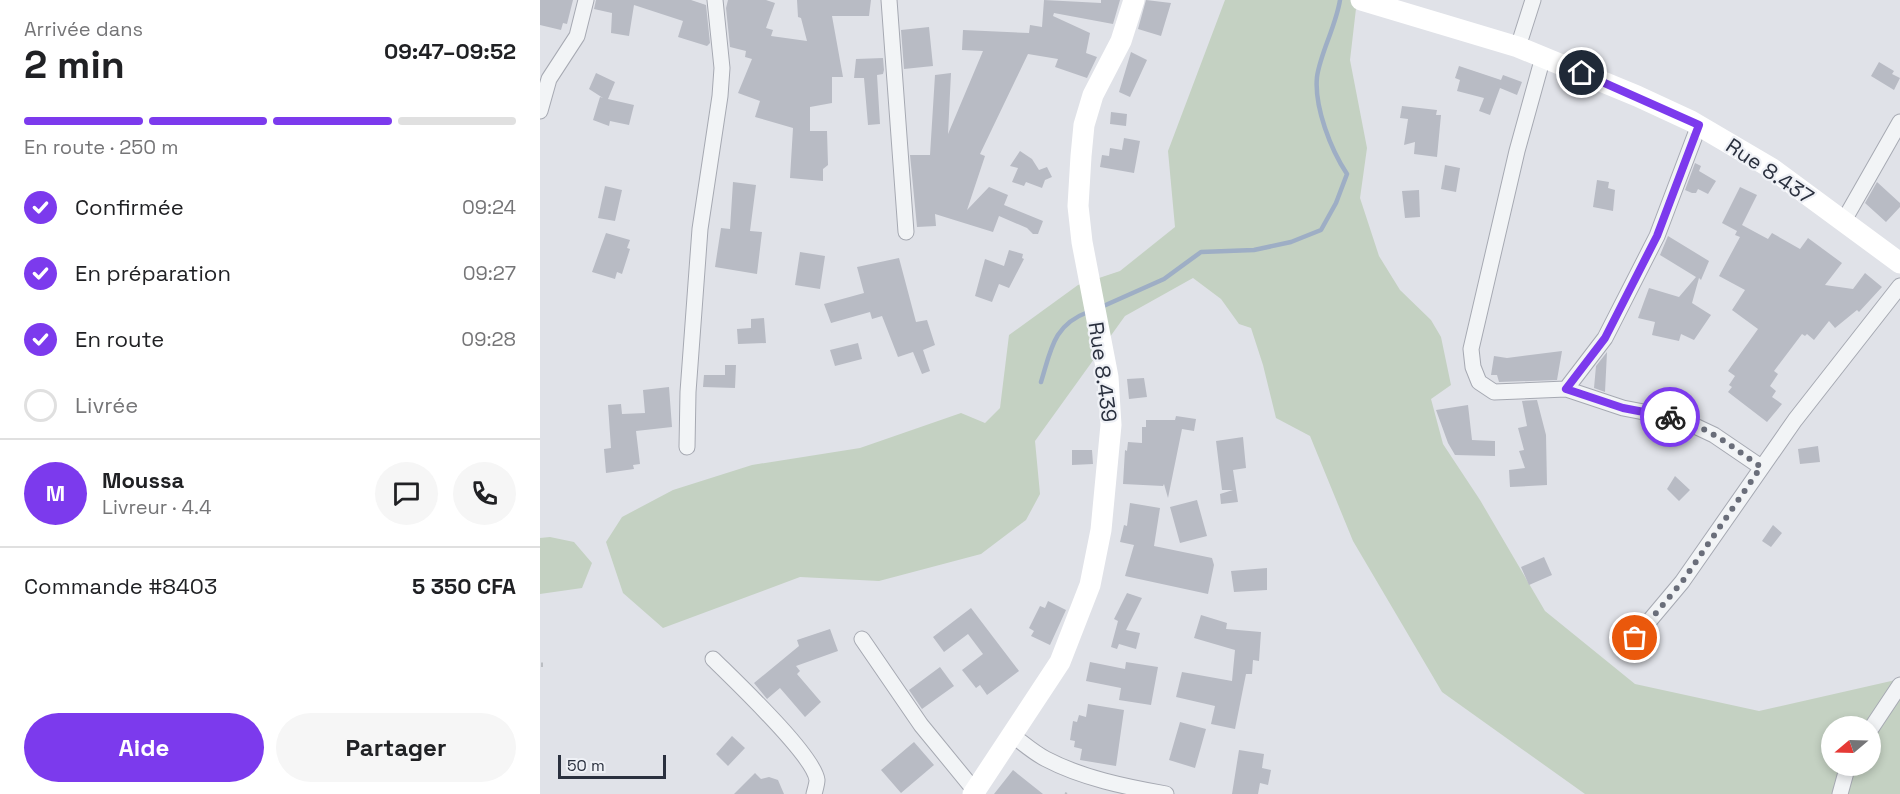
<!DOCTYPE html>
<html lang="fr">
<meta charset="utf-8">
<style>
:root{--surface:#fff;--page:#f6f6f6;--text:#202124;--muted:#757577;--line:#e0e0e0;--accent:#7c3aed}
body{margin:0;font-family:"Space Grotesk",sans-serif;background:var(--page);color:var(--text);height:100vh;display:flex;flex-direction:column;font-size:22px;white-space:nowrap}
*{box-sizing:border-box;margin:0}
p{font-size:20px;color:var(--muted)}
.icon{flex:none;width:33px;height:33px;fill:none;stroke:currentColor;stroke-width:2;stroke-linecap:round;stroke-linejoin:round}
.map{position:relative;flex:1;overflow:hidden}
.sheet{display:flex;flex-direction:column;background:var(--surface);width:540px}
.sheet>*{flex:none}
.needle{width:39px;rotate:251deg}
.tools{position:absolute;left:1281px;top:716px;display:grid;gap:12px}
.tools a{display:grid;place-items:center;width:60px;height:60px;border-radius:50%;background:var(--surface);box-shadow:0 3px 9px #0003;font-size:30px}
.scale{position:absolute;left:18px;bottom:15px;width:108px;box-sizing:border-box;padding-left:6px;border:3px solid #2a303e;border-top:0;font-size:16px;line-height:21px;white-space:nowrap;color:#2a303e;-webkit-text-stroke:4px #eff1f6;paint-order:stroke}
.pin{position:absolute;display:grid;place-items:center;width:51px;height:51px;color:#fff;margin:-26px;border:3px solid #fff;border-radius:50%;box-shadow:0 2px 6px #0007}
.courier{position:absolute;display:grid;place-items:center;width:60px;height:60px;margin:-30px;border:4px solid #7c3aed;border-radius:50%;background:#fff;color:#222;box-shadow:0 2px 8px #0007}
.summary em{font-style:normal;font-weight:600}
.summary div{display:flex;flex-direction:column-reverse}
.summary{display:flex;align-items:center;justify-content:space-between;height:102px;padding:0 24px}
h1{font-size:39px;font-weight:600;line-height:45px}
.bar{display:grid;grid-template-columns:repeat(4,1fr);gap:9px 6px;align-content:center;height:72px;padding:0 24px}
.bar i{height:8px;border-radius:4px;background:var(--line)}
.bar .on{background:var(--accent)}
.bar p{grid-column:span 4}
.line{display:flex;align-items:center;gap:15px;padding:0 24px;border-top:2px solid var(--line)}
.line div{flex:1}
.round{display:grid;place-items:center;flex:none;width:63px;height:63px;border-radius:32px;background:var(--page)}
ol{padding:0 24px;list-style:none}
li{display:flex;align-items:center;gap:18px;height:66px}
li p{margin-inline-start:auto}
li .icon{padding:6px;border-radius:50%;background:var(--accent);color:#fff;stroke-width:4}
li:last-child{color:var(--muted)}
li i{width:33px;height:33px;border:3px solid var(--line);border-radius:50%}
.primary-button{display:flex;gap:12px;margin-top:auto;padding:12px 24px}
.primary-button a{flex:1;height:69px;border-radius:36px;background:var(--accent);color:#fff;font-size:24px;font-weight:600;line-height:69px;text-align:center}
.primary-button a+a{background:var(--page);color:var(--text)}
main{display:flex;flex:1;min-height:0}
.map>svg:first-child{display:block}
</style>
<main>
<section class="sheet">
<div class="summary"><div><h1>2 min</h1><p>Arrivée dans</p></div><em>09:47–09:52</em></div>
<div class="bar"><i class="on"></i><i class="on"></i><i class="on"></i><i></i><p>En route · 250 m</p></div>
<ol>
<li><svg class="icon" aria-label="check" viewBox="0 0 24 24"><path d="M5 12l5 5 9-10"/></svg>Confirmée<p>09:24</p></li>
<li><svg class="icon" aria-label="check" viewBox="0 0 24 24"><path d="M5 12l5 5 9-10"/></svg>En préparation<p>09:27</p></li>
<li><svg class="icon" aria-label="check" viewBox="0 0 24 24"><path d="M5 12l5 5 9-10"/></svg>En route<p>09:28</p></li>
<li><i></i>Livrée</li>
</ol>
<div class="line" style="height:108px"><b class="round" style="background:var(--accent);color:#fff">M</b><div><b>Moussa</b><p>Livreur · 4.4</p></div><a class="round"><svg class="icon" aria-label="chat" viewBox="0 0 24 24"><path d="M4 5h16v11H9l-5 4z"/></svg></a><a class="round"><svg class="icon" aria-label="phone" viewBox="0 0 24 24"><path d="M5 4h4l2 5-3 2q2 4 5 5l2-3 5 2v4C11 20 4 13 5 4z"/></svg></a></div>
<div class="line" style="height:78px"><div>Commande #8403</div><b>5 350 CFA</b></div>
<div class="primary-button"><a>Aide</a><a>Partager</a></div>
</section>
<div class="map">
<svg width="1360" height="794" viewBox="0 0 1360 794">
<rect width="100%" height="100%" fill="#e0e2e8"/>
<path fill="#c4d1c2" fill-rule="evenodd" d="M685,0H817L810,60L827,148L820,198L839,256L860,290L891,320L901,337L911,385L891,399L903,444L940,500L1005,611L1095,684L1219,711L1360,679V794H1045L902,692L813,541L770,436L736,418L723,365L711,328L699,324L681,299L653,278L585,316L495,441L500,494L486,520L441,554L339,581L260,577L123,628L83,593L66,542L82,517L133,490L212,465L320,448L421,413L445,423L460,408L469,335L538,285L580,271L635,227L628,151ZM1292,726H1330V765H1292Z
M10,537L34,542L52,563L42,588L0,594V538Z"/>
<g fill="none" stroke-linecap="round" stroke-linejoin="round">
<path stroke="#9eaec5" stroke-width="4.5" d="M559,308L624,279L661,252L714,250L751,242L781,230L796,203L807,174C791,150 774,107 777,77C780,54 796,26 800,0
M501,382C511,350 513,325 548,312"/>
</g>
<path fill="#b8bbc4" d="M0,0H33L27,24L23,23L21,30L0,25Z
M56,0H151L166,5L170,43L167,46L138,37L143,21L94,5L89,36L71,33L72,13L54,9Z
M188,0H226L235,3L226,28L233,30L231,36L267,41L261,18L258,17L257,0H331L329,16H292L303,77H292V103L270,107V131H287L288,165L283,169V181L250,178L253,128L215,117L220,101L198,93L212,59L205,57L206,51L190,47L186,8Z
M504,0L561,3V0H580L573,24L514,13L513,16L550,33L546,53L557,57L547,78L515,67L518,59L488,54L440,154L445,156L427,210L449,187L468,195L464,205L503,221L498,234H493L487,228L459,216L453,232L395,214L396,226L377,227L370,155H390L395,75L411,73L408,134L443,51L422,50L423,30L489,33L490,25L502,27Z
M606,0L631,3L621,36L598,29Z
M389,27L393,66L364,69L361,30Z
M591,52L607,60L590,97L579,92Z
M343,58L344,70L343,74L337,75L340,124L328,125L324,78H314L316,59Z
M1339,62L1354,71L1352,74L1360,78L1354,90L1331,76Z
M919,66L961,80L963,75L982,82L977,95L960,88L950,115L939,111L944,98L917,91L920,80L915,78Z
M56,73L75,82L68,99L94,105L89,125L70,121L69,126L53,120L60,97L63,98L49,89Z
M862,106L897,110L896,115H901L897,157L874,154L875,142L864,145L868,119L860,118Z
M571,112L587,114L586,126L570,124Z
M584,138L600,141L594,173L560,167L562,155L569,156L570,148L582,150Z
M480,151L492,159L499,170L507,167L512,177L505,180L502,188L486,182L484,186L472,182L478,168L470,166Z
M1155,163L1161,166L1159,171L1176,181L1168,194L1158,189L1156,193H1152L1145,190Z
M905,165L920,168L916,192L901,189Z
M1057,180L1069,182L1068,188L1075,190L1073,211L1053,207Z
M193,182L216,185L210,231L222,232L217,274L175,267L181,228L190,229Z
M1337,182L1360,203V207L1346,222L1325,203Z
M65,186L82,190L75,221L58,218Z
M1200,187L1217,195L1202,225L1228,239L1232,233L1260,249L1268,238L1302,263L1285,285L1313,289L1325,273L1342,287L1319,312L1317,310L1295,328L1289,321L1274,340L1267,334L1265,336L1262,334L1234,371L1238,374L1230,386L1236,391L1232,397L1242,404L1227,422L1188,392L1192,387L1189,385L1195,376L1188,371L1218,329L1192,310L1205,290L1179,276L1200,237L1195,235L1197,231L1182,223Z
M879,190L880,217L865,218L862,191Z
M66,233L90,240L87,248L90,249L82,274L77,272L75,279L52,272Z
M1128,236L1169,261L1161,280L1159,278L1152,303L1171,315L1154,340L1141,334L1139,341L1112,335L1115,322L1098,318L1109,288L1139,297L1156,277L1120,255Z
M469,250L483,254L482,258L484,259L469,288L459,284L452,302L435,296L445,259L464,266Z
M260,252L285,256L280,289L255,285Z
M359,258L376,322L387,320L395,345L383,350L390,371L382,374L373,352L358,357L342,316L332,319L330,312L291,323L284,304L324,293L317,267Z
M224,318L226,343L198,344L197,329L211,328V319Z
M318,343L322,359L295,366L290,350Z
M1022,351L1017,380L959,382L957,375H951L954,356L967,358Z
M1067,352L1065,392L1054,388L1056,366Z
M185,365H196L195,388L163,387L164,375H185Z
M604,378L607,397L589,399L587,379Z
M129,387L132,427L96,431L100,464L93,465L94,469L66,473L64,449L71,448L68,405L81,404L82,414L105,413L103,390Z
M997,400L1006,435L1007,485L970,487L969,470L985,468L979,451L984,450L978,428L987,426L982,401Z
M928,405L932,440L955,441V456L915,455L908,443L896,410Z
M636,416L656,419L654,431L642,429L628,498L624,484L623,486L583,484L585,450L587,451L588,442L602,443V427H606V420H635Z
M703,437L706,468L693,470L698,502L681,504L680,494L693,490H682L676,441Z
M1278,446L1280,462L1260,464L1258,449Z
M532,450H552L553,464L532,465Z
M1135,476L1150,490L1139,501L1127,489Z
M657,500L667,536L640,543L630,507Z
M590,503L620,508L614,546L672,558L674,565L668,594L585,576L594,545L580,542L584,525L587,526Z
M1233,525L1242,533L1231,547L1222,541Z
M1004,557L1012,575L989,585L981,567Z
M727,568V590L694,592L691,571Z
M587,593L602,598L586,630L600,633L596,649L579,644L577,649L571,647L578,621L574,619Z
M508,601L526,610L510,645L491,636L494,631L489,628L500,606L505,608Z
M431,608L479,671L447,695L440,685L436,688L422,670L443,654L428,634L404,652L393,637Z
M661,615L687,623L686,629L721,632L719,661L713,660L712,674H706L695,729L671,724L675,706L636,697L642,672L692,681L695,650L654,638Z
M290,629L298,651L256,666L260,671L257,674L281,702L265,717L240,688L227,699L214,683L259,646L257,640Z
M550,662L585,669L586,662L618,667L611,705L579,700L581,688L546,681Z
M400,667L414,686L382,709L369,690Z
M548,704L584,710L576,766L540,760L542,749L534,747L535,741L530,740L533,721L537,722L539,715L546,717Z
M640,722L666,729L655,768L629,760Z
M192,736L205,748L188,766L176,754Z
M374,742L394,765L361,793L341,770Z
M699,750L724,754L722,768L731,770L728,785L720,783L718,794H692Z
M473,770L503,794H454Z
M215,773L221,779L229,777L238,780L244,794H194Z"/>
<g fill="none" stroke-linecap="round" stroke-linejoin="round">
<g stroke="#a6a9b2" stroke-width="17">
<path id="street" d="M349,0L366,232
M978,47L993,0
M1003,57L977,151L931,349L933,367L939,382L954,392L1026,389L1083,408L1140,419L1174,435L1221,467
M0,111L9,79L37,36L46,0
M1303,222L1360,122
M1026,389L1065,338L1117,236L1159,125
M147,447L148,392L160,229L180,96L182,68L175,0
M1095,638L1142,582L1255,420L1360,286
M322,639L381,725L435,791
M173,659C193,679 274,755 277,780C277,784 275,790 274,794
M1330,730L1360,685
M472,735C483,743 494,753 506,759C542,778 586,787 626,794
M1300,794L1308,765"/>
</g>
<path stroke="#babdc2" stroke-width="2" stroke-dasharray="4.5 4.5" stroke-linecap="butt" d="M2,667V659
M525,793L527,794"/>
<use href="#street" stroke="#f2f4f6" stroke-width="15"/>
<path stroke="#fff" stroke-width="21" d="M821,0L978,47L1097,96L1151,121L1231,168L1360,263
M433,794L520,662L550,585L561,530L571,425L568,377L542,242L538,206L541,156L544,125L553,95L581,41L594,0"/>
</g>
<g fill="none" stroke-linecap="round" stroke-linejoin="round">
<path stroke="#6a6e7a" stroke-width="6" stroke-dasharray="0 10.8" d="M1095,638L1142,582L1221,467C1192,447 1165,424 1130,417"/>
<path stroke="#7c3aed" stroke-width="8" d="M1042,73L1159,125L1117,236L1065,338L1026,389L1083,408L1130,417"/>
</g>
<g text-anchor="middle" dominant-baseline="central" stroke-width="4.5" stroke-linejoin="round" paint-order="stroke">
<g font-size="21" fill="#2a303e" stroke="#eff1f6">
<text transform="translate(1230 171) rotate(34)">Rue 8.437</text>
<text transform="translate(563 372) rotate(82)">Rue 8.439</text>
</g>
</g>
</svg>
<div class="tools">
<a><svg class="needle" viewBox="-14 -14 28 28"><path d="M0-13l5 13h-10z" fill="#e53935"/><path d="M0 13l5-13h-10z" fill="#757577"/></svg></a>
</div>
<div class="scale">50 m</div>
<div class="pin" style="left:1095px;top:638px;background:#ea580c"><svg class="icon" aria-label="bag" viewBox="0 0 24 24"><path d="M5 8h14l-1 12H6zM9 8a3 3 0 0 1 6 0"/></svg></div>
<div class="pin" style="left:1042px;top:73px;background:#1f2937"><svg class="icon" aria-label="home" viewBox="0 0 24 24"><path d="M3 11l9-7 9 7M6 9v11h12V9"/></svg></div>
<div class="courier" style="left:1130px;top:417px"><svg class="icon" aria-label="bike" viewBox="0 0 24 24"><circle cx="6" cy="16" r="4"/><circle cx="18" cy="16" r="4"/><path d="M6 16l4-8h5l3 8M10 8l3 8H6M13 5h3"/></svg></div>
</div>
</main>
